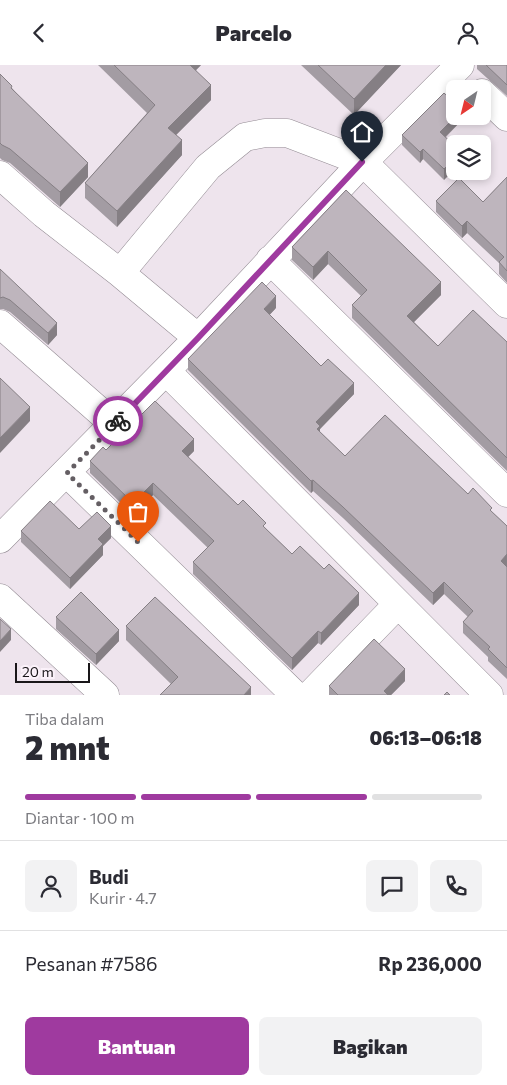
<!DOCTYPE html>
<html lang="id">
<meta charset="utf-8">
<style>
:root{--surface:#fff;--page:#f2f2f3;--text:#2b2b33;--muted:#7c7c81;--line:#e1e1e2;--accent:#9f3a9f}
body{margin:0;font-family:Commissioner,sans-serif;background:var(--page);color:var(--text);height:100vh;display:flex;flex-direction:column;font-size:19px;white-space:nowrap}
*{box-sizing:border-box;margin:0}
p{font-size:16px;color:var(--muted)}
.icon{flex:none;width:28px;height:28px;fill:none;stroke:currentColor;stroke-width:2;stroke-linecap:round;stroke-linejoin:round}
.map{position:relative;height:630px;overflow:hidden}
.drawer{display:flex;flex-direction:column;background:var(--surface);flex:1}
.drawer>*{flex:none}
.needle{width:32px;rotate:215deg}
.controls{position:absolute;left:446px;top:15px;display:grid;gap:10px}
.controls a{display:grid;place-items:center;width:45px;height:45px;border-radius:8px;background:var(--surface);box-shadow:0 2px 8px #0003;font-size:25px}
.scale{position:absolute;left:15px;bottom:12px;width:75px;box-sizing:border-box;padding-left:5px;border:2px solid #191619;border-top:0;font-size:14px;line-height:18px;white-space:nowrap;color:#191619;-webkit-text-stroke:4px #fbf2fa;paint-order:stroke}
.pin{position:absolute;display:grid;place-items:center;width:42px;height:42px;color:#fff;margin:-51px -21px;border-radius:50% 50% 50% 0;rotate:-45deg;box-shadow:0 0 5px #0007}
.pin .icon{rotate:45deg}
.courier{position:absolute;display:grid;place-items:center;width:50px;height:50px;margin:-25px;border:4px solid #9f3a9f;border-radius:50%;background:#fff;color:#222;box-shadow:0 1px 6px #0007}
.headline em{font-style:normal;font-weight:800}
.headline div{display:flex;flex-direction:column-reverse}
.headline{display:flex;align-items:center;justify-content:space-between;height:85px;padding:0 25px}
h1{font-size:32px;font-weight:800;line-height:38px}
.bar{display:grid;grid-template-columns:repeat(4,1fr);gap:8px 5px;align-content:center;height:60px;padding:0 25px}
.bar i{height:6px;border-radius:4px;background:var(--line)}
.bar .on{background:var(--accent)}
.bar p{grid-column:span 4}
.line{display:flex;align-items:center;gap:12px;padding:0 25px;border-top:1px solid var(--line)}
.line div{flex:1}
.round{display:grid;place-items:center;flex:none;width:52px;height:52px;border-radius:8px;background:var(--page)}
.cta{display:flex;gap:10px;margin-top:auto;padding:10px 25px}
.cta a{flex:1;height:58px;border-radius:8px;background:var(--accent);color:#fff;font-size:20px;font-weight:800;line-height:58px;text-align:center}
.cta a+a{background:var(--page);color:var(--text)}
header{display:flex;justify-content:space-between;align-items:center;height:65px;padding:0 25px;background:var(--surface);font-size:22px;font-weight:800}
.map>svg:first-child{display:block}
</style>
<header><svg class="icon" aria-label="back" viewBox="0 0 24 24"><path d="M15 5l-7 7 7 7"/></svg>Parcelo<svg class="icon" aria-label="person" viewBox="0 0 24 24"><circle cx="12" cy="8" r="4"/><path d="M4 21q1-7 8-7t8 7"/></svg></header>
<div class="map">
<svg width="507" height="630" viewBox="0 0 507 630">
<rect width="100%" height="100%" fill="#eee4ed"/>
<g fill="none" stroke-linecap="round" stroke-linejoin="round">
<g stroke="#948c94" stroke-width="29">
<path id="minor" d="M482,28L507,52
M0,110L44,149L120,208L198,273
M270,195L507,428
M120,208L208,102L245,72L265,68H287L363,97L507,239
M0,259L114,359
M166,306L489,630
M67,408L295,630
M0,474L198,273L363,97L460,0
M0,533L105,630
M310,630L398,539"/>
</g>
<use href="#minor" stroke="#fff" stroke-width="28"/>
</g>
<path fill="#a39ca3" d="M98,0H201L196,5L211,35L176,70L182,90L117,162L85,133V118L147,48Z
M301,0H401L354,50Z
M477,0H507V31L477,4Z
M0,9L88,112L60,142L10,98L2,95L0,93Z
M462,51V55L446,72L444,115L423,94L420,98L402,80V70Z
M507,112V218L499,209V198L467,168L462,173L436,147V136L483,137Z
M346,125L441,230L414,257L438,281L507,277V406L352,253V240L361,231L328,199L313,215L292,195V182Z
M0,204L57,270L48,280L10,247L3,244H0Z
M276,243L269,250L321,301L354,329L320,364V367L345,391L468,429L492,447L507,461V501H506L507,502V614L488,596V592L463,568V557L468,552L444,529L433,540L343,453L313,426L311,428L188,305V294Z
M194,386L188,392L238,440L266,464L292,489L359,540L321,580L318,578L292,605L193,509V497L208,483L153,430L133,450L90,408V396Z
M79,464L111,473L103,481V490L70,524L21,477V466Z
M56,552L119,576L96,600L56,564Z
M126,561L251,630L171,619L126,575Z
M405,616L391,630H329V621Z"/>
<path fill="#857f84" d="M188,0H201L188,13Z
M386,0H401L354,50V34Z
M211,20V35L168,78V63Z
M456,51H462V55L440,77V67Z
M182,75V90L117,162V146Z
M423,84V94L420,98V87Z
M455,93V104L444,115V104Z
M88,98V112L60,142V127Z
M467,156V168L462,173V161Z
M328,186V199L313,215V202Z
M441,217V230L407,264V251Z
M276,231V243L264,256V244Z
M57,258V270L48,280V268Z
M354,318V329L320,364V372L317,375L316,357Z
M30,342V356L0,388V373Z
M194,374V386L182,398V386Z
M313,415V426L311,428V416Z
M153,418V430L133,450V438Z
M111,461V473L103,481V490L70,524V513L98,474Z
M507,489V501L501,507V496Z
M444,517V529L433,540V528Z
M359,528V540L321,580V568Z
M11,564V575L0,587V576Z
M119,565V576L96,600V589Z
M318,566V578L292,605V593Z
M405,604V616L391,630H384V626Z
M251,622V630H244Z"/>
<path fill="#beb5bd" stroke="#857f84" d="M114,0H190L211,20L168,63L182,75L117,146L85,118L155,40Z
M318,0H386L354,34Z
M486,0H507V20Z
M0,9L12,21L11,23L88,98L60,127L10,84L2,80L0,78Z
M444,28L455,38L456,51L440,67L455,81V93L444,104L423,84L420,87L402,70Z
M507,112V206L499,197L504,192L467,156L462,161L436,136L459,113L483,137Z
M346,125L441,217L407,251L438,281L473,245L507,277V393L352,240L367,225L328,186L313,202L292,182Z
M0,204L57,258L48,268L10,235L3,232L0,233Z
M262,217L276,231L264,244L321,301L328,294L354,318L316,357L320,361L317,364L345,391L385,350L468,429L473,423L492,443L490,445L507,461V489L501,496L507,502V603L488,584L490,582L463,557L473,546L444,517L433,528L343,442L313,415L311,416L188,294Z
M0,313L30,342L0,373Z
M155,336L194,374L182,386L238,440L243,435L266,458L263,461L292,489L300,481L324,504L329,499L359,528L321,568L318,566L292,593L193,497L214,476L153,418L133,438L90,396L103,382L106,385Z
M50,436L79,464L97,447L111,461L98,474L103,479L70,513L21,466Z
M81,527L119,565L96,589L56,552Z
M155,532L251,622L244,630H160L178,612L126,561Z
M0,554L11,564L0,576Z
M374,574L405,604L384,626L388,630H338L329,621Z
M447,627L450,630H444Z"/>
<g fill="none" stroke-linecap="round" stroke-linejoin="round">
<path stroke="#645e63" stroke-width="5" stroke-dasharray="0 9" d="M118,356L67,408L138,477"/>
<path stroke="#9f3a9f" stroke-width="6" d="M118,356L198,273L362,97"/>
</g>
</svg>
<div class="controls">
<a><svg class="needle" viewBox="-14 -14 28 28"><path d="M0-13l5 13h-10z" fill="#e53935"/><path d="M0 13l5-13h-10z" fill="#7c7c81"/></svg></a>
<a><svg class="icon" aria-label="layers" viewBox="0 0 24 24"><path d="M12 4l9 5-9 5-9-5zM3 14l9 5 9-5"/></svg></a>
</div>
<div class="scale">20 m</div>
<div class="pin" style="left:138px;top:477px;background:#ea580c"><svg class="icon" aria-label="bag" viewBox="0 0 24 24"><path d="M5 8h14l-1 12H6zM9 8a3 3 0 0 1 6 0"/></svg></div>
<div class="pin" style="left:362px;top:97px;background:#1f2937"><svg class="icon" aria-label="home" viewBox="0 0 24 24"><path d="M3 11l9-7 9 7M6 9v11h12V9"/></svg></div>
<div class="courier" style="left:118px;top:356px"><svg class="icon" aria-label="bike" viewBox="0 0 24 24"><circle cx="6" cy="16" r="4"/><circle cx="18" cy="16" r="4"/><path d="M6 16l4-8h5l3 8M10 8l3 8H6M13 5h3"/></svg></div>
</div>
<section class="drawer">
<div class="headline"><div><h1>2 mnt</h1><p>Tiba dalam</p></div><em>06:13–06:18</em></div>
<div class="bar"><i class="on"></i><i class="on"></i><i class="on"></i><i></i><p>Diantar · 100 m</p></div>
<div class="line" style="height:90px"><a class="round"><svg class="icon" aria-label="person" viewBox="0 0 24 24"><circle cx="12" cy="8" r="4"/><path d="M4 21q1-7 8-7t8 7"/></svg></a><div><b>Budi</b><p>Kurir · 4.7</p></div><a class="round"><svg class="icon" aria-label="chat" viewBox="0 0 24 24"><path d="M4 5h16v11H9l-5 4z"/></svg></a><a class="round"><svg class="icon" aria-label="phone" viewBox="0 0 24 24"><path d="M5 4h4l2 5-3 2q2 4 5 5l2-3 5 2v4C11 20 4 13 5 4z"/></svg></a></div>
<div class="line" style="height:65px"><div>Pesanan #7586</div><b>Rp 236,000</b></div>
<div class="cta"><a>Bantuan</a><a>Bagikan</a></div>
</section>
